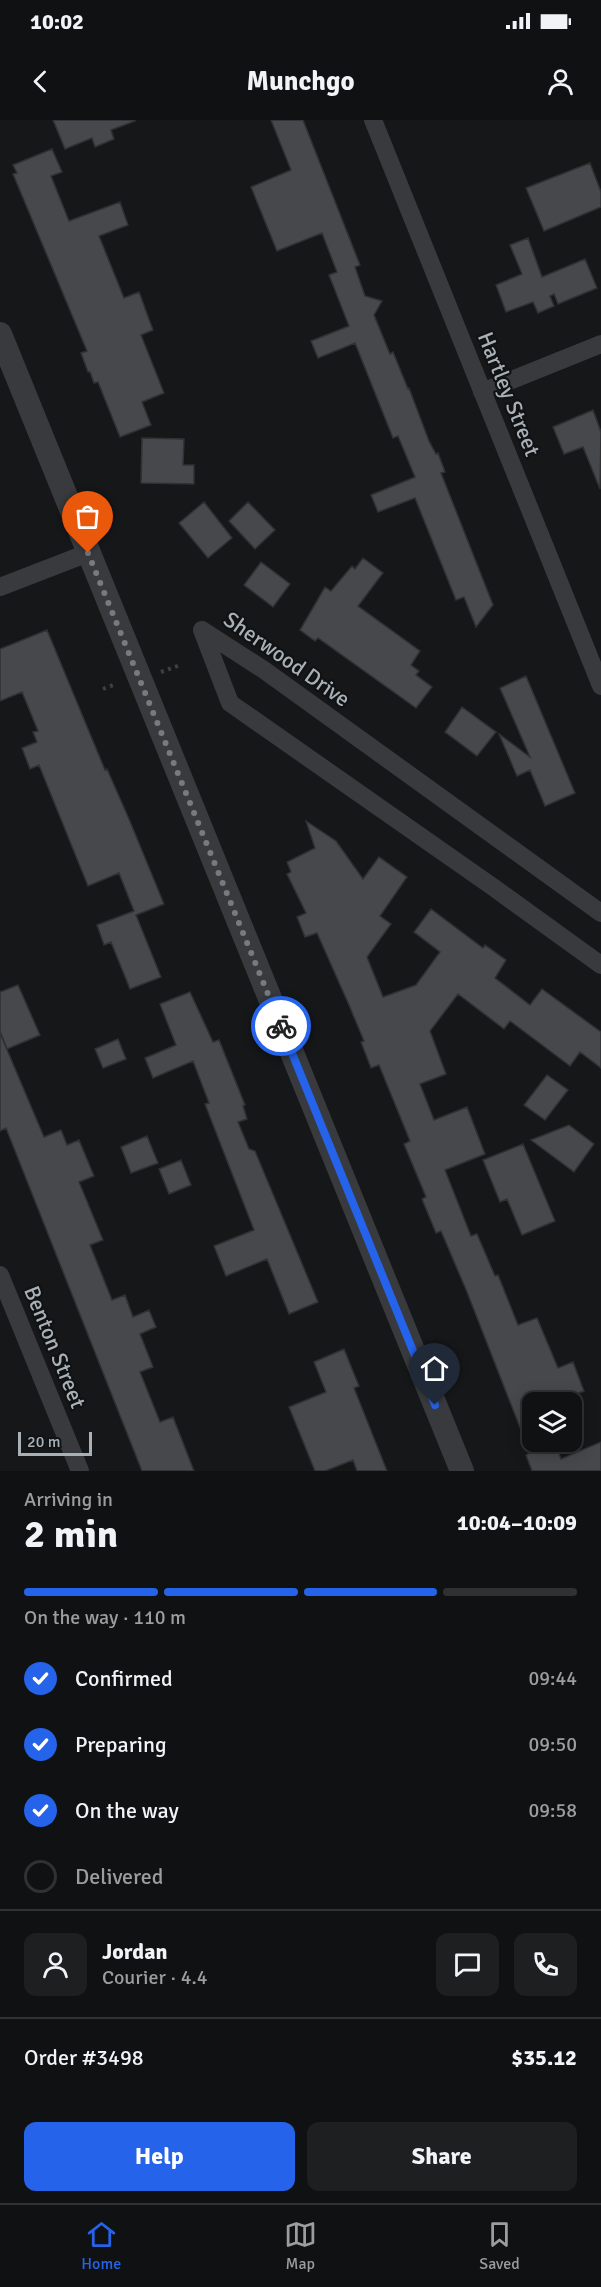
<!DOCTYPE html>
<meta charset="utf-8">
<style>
:root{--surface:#101112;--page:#1e1f20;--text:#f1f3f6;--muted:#9c9d9f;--line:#303132;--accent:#2563eb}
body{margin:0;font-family:Signika,sans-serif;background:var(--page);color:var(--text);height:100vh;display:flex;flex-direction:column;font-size:22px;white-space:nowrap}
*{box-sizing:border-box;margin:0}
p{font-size:20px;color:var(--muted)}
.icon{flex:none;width:33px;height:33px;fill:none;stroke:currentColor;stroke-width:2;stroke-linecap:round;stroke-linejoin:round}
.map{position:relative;height:1351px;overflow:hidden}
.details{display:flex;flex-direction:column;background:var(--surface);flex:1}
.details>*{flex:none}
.buttons{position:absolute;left:522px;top:1272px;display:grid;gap:12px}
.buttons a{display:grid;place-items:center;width:60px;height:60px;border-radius:12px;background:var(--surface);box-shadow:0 3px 15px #0003,0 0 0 2px var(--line);font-size:30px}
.scale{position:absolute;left:18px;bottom:15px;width:74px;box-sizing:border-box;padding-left:6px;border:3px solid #a9b1b8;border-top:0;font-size:16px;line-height:21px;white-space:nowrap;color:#a9b1b8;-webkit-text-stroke:4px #111213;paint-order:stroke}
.pin{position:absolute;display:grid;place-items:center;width:51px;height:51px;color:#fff;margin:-62px -26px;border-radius:50% 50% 50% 0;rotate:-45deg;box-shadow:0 0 6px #0007}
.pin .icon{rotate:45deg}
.courier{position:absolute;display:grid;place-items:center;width:60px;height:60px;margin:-30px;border:4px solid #2563eb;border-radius:50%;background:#fff;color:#222;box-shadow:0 2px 8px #0007}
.head em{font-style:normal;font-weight:700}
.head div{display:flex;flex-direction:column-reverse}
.head{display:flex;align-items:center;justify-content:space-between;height:102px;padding:0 24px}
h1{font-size:39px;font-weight:700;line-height:45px}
.bar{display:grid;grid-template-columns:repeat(4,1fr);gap:9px 6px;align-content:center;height:72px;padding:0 24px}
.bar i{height:8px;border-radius:4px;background:var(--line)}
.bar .selected{background:var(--accent)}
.bar p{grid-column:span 4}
.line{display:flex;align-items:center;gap:15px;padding:0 24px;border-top:2px solid var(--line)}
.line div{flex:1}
.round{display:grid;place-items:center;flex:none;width:63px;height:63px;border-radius:12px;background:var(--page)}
ol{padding:0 24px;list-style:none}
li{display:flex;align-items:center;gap:18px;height:66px}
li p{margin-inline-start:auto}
li .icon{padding:6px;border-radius:50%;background:var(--accent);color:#fff;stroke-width:4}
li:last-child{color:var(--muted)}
li i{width:33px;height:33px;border:3px solid var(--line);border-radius:50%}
.button{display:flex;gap:12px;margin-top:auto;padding:12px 24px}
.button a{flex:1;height:69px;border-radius:12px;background:var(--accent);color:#fff;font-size:24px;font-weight:700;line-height:69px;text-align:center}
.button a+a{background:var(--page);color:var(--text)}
.status{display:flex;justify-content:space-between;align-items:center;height:42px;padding:0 30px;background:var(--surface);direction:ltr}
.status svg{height:16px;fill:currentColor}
header{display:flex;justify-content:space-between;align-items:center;height:78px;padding:0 24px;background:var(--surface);font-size:27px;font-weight:700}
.menu{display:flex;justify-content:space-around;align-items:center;height:84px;border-top:2px solid var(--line);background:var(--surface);font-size:16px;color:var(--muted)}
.menu a{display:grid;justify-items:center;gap:3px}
.menu .selected{color:var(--accent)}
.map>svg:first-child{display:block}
</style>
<div class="status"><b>10:02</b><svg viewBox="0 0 49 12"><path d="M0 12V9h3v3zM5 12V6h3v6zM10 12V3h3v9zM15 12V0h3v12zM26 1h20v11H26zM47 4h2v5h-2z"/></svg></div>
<header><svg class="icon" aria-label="back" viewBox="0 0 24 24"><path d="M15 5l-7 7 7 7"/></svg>Munchgo<svg class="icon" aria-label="person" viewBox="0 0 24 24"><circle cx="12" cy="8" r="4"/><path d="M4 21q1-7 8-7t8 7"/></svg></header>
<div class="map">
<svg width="601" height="1351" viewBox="0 0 601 1351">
<rect width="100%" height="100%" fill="#161718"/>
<path fill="#46484b" stroke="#313134" stroke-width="1.5" d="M53,0H135V1L111,10L114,19L95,27L92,18L65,29Z
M271,0H303L360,145L355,147L365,176L382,181L374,195L390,234L393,232L408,269L409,268L429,321L436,334L438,333L445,352L441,353L493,485L476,507L464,477L456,480L415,378L378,392L371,375L415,357L398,316L393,318L355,223L318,238L311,221L349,206L329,155L337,152L322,113L277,131L251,67L291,50Z
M52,29L62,52L51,56L69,101L120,82L128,105L99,116L124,178L139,172L153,210L141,215L164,273L142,282L151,305L120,317L98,262L94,263L90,252H88L81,233L87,231L13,54L17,53L13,45Z
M590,43L601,72V87L544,111L526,68Z
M528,118L542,157L585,139L597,168L558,184L554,174L550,176L554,186L538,193L533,182L506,192L496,165L522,154L510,125Z
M593,290L601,312L600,369L583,327L564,334L553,307Z
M142,318L184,319L183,345H194V364L141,363Z
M204,382L232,418L208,438L179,403Z
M248,382L275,410L255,429L229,401Z
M363,438L383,453L358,486L420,531L411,545L419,551L416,555L432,567L416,588L318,518L315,521L300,510L325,467L331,471L352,446L355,449Z
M261,442L290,464L273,487L244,465Z
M47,510L105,650L107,649L129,699L164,784L136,795L161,857L130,869L111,822L104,825L97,805L134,791L119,753L88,766L39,645L30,649L22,628L37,622L33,612L38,611L22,572L0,581V529Z
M526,556L575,673L545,686L530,650L517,656L499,614L530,637L500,568Z
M462,587L496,612L477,636L445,612Z
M306,701L336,721L363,759L379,737L407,757L380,796L391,804L367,837L383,877L416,865L440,832L414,812L431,789L483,828L485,825L506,840L495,858L530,885L542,869L601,912V948L580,932L570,946L510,901L504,909L458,874L430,911L446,954L420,964L434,1000L467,987L485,1034L445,1050L471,1116L477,1114L495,1156L498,1155L518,1205L537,1198L558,1248L573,1242L584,1271L555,1282H532V1333L555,1323L561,1339L601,1322V1351H532L526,1335L530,1333L467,1172L441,1111L436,1113L422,1079L426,1077L404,1024L410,1021L379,945L371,948L361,922L364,921L349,885L317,813L305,817L297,797L306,793L287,754L291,752L287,742L315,728Z
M18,865L40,915L7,929L0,911V872Z
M190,872L213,922L219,920L245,985L243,986L247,999L238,1002L249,1029L255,1031L318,1182L289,1194L267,1139L226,1156L214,1126L254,1110L205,984L209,983L193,941L153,958L145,938L176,925L160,884Z
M0,913L44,1017L61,1010L67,1025L79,1020L94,1056L79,1062L103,1120L90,1125L112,1180L125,1175L133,1197L149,1190L156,1207L140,1214L153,1247L140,1252L160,1302L173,1297L194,1351H142L6,1008L0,1011Z
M118,919L126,939L103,948L95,929Z
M547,955L568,970L545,1000L524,985Z
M569,1005L594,1024L574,1052L531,1020Z
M147,1016L158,1043L131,1053L121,1027Z
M523,1024L555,1101L522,1115L507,1079L500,1082L483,1040Z
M181,1040L191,1065L169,1074L159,1049Z
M344,1229L359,1266L354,1268L387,1351H357L353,1340L325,1351H315L289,1287L326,1272L314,1242Z"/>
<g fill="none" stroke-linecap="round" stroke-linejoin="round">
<path stroke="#3e4144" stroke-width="4" stroke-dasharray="3 4.5" stroke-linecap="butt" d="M161,552L180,545
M103,569L116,564"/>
<path stroke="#383a3d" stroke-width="18" d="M373,0L601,566
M482,272L601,224
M0,467L88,433
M202,510L230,583L493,767L601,845
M202,510L264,550L601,793
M0,1155L80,1351"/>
<path stroke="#383a3d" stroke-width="24" d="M0,214L462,1351"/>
</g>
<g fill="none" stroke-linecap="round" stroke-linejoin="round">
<path stroke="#767b80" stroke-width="6" stroke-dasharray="0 10.8" d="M88,433L281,906"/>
<path stroke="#2563eb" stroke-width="8" d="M281,906L435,1285"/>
</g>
<g text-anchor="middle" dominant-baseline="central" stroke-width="4.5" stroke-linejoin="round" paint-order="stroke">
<g font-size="22" fill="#a9b1b8" stroke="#111213">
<text transform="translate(509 274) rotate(68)">Hartley Street</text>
<text transform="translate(287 539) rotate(35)">Sherwood Drive</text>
<text transform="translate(55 1227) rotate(68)">Benton Street</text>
</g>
</g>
</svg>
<div class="buttons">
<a><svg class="icon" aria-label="layers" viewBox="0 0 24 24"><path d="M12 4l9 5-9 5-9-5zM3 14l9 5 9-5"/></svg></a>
</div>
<div class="scale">20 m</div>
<div class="pin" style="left:88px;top:433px;background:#ea580c"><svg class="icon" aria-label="bag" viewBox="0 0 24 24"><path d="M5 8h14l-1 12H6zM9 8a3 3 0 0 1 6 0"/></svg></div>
<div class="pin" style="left:435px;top:1285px;background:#1f2937"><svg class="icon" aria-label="home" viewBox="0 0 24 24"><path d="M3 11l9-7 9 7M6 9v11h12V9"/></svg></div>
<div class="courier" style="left:281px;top:906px"><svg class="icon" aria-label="bike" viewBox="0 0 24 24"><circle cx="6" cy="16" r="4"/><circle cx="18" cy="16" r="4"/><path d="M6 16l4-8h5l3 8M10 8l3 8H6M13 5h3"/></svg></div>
</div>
<section class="details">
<div class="head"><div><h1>2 min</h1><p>Arriving in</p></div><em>10:04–10:09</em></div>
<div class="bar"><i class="selected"></i><i class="selected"></i><i class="selected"></i><i></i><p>On the way · 110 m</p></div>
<ol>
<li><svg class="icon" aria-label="check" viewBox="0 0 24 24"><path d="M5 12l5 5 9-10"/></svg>Confirmed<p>09:44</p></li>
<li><svg class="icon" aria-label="check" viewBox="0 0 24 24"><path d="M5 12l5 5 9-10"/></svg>Preparing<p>09:50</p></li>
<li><svg class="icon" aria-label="check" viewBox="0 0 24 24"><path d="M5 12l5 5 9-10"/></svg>On the way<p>09:58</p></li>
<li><i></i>Delivered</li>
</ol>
<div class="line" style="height:108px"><a class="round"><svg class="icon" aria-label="person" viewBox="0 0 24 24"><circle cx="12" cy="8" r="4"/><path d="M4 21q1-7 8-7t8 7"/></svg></a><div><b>Jordan</b><p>Courier · 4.4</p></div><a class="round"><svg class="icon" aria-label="chat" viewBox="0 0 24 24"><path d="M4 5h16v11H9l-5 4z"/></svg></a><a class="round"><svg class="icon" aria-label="phone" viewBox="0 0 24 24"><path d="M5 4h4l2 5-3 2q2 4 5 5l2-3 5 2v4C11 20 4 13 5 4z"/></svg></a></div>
<div class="line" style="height:78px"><div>Order #3498</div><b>$35.12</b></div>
<div class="button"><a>Help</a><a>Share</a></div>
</section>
<nav class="menu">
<a class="selected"><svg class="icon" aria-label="home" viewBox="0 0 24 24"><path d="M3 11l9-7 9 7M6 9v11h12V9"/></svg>Home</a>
<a><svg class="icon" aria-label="map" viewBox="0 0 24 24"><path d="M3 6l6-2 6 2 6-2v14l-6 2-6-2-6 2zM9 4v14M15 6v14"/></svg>Map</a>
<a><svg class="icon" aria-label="saved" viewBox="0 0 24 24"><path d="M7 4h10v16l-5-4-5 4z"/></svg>Saved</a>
</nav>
